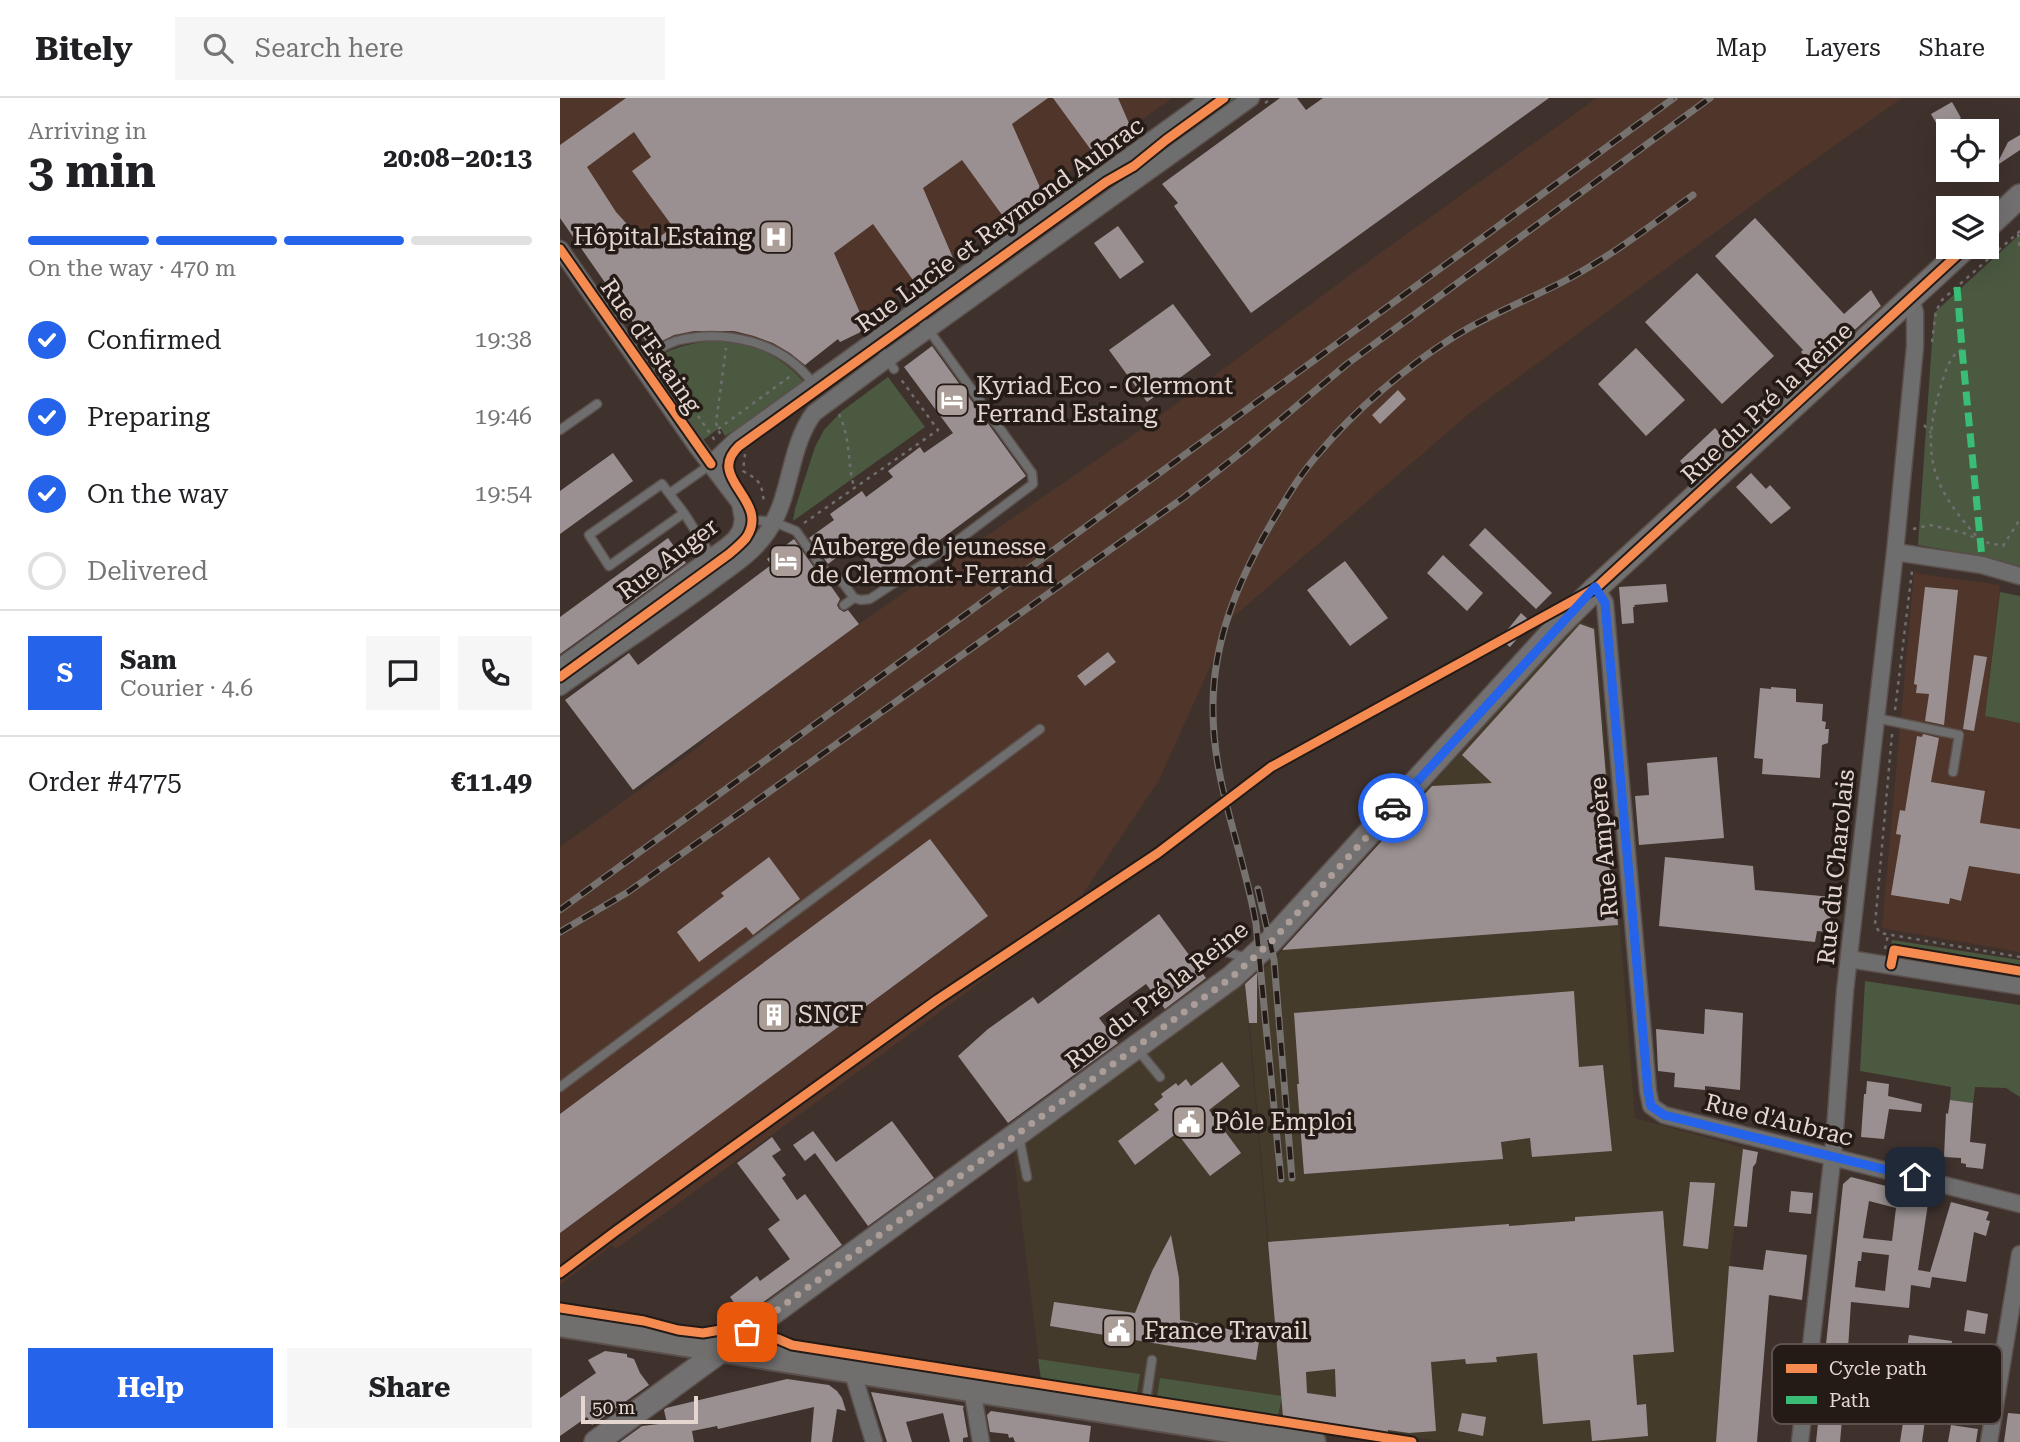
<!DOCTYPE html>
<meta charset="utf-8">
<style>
:root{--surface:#fff;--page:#f6f6f6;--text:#202124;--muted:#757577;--line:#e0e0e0;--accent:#2563eb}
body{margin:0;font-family:"Roboto Serif",serif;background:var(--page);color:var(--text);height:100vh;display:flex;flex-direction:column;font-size:26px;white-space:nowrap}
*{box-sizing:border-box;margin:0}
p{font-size:23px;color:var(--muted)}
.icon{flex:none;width:38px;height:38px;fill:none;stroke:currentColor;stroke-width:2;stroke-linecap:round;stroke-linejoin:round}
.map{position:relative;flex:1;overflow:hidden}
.panel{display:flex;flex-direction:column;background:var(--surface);width:560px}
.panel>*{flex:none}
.buttons{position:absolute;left:1376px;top:21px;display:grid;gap:14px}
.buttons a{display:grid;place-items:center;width:63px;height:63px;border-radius:0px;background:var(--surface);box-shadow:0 7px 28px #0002;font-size:35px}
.scale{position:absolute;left:21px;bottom:18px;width:117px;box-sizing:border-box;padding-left:7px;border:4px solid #e5d6d0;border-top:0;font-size:19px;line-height:24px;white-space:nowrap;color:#e5d6d0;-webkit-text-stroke:5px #241a16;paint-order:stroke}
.pin{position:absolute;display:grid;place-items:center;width:60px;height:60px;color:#fff;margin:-30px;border-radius:14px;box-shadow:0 4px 10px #0006}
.courier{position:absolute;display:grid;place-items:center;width:70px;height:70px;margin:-35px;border:5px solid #2563eb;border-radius:50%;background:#fff;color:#222;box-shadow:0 2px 9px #0007}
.summary em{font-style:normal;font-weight:700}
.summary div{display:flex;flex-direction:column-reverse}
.summary{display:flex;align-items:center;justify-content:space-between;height:119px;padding:0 28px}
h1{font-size:46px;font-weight:700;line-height:52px}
.bar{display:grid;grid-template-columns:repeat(4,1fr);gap:10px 7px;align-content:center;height:84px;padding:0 28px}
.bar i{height:9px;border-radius:5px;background:var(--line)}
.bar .active{background:var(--accent)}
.bar p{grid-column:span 4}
.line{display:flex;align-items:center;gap:18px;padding:0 28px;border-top:2px solid var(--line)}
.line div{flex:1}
.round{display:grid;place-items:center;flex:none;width:74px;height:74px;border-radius:0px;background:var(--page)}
ol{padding:0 28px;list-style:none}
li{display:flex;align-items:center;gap:21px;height:77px}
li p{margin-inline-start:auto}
li .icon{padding:7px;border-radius:50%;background:var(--accent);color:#fff;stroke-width:4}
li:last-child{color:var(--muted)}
li i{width:38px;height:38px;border:4px solid var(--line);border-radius:50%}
.action{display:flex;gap:14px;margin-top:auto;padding:14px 28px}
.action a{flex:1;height:80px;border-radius:0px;background:var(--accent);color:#fff;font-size:28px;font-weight:700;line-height:80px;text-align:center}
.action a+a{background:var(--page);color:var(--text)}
header{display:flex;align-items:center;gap:42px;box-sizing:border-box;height:98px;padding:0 35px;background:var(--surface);border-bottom:2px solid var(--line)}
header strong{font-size:33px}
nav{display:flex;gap:38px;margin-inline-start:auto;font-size:24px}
.search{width:490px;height:63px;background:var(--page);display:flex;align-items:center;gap:18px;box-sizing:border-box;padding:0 24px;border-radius:0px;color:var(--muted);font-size:26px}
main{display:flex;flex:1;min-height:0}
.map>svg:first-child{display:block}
</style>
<header>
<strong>Bitely</strong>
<div class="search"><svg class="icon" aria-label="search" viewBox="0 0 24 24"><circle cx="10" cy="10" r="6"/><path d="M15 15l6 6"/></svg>Search here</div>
<nav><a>Map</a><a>Layers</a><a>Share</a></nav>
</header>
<main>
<section class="panel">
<div class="summary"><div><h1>3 min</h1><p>Arriving in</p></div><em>20:08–20:13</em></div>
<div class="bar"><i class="active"></i><i class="active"></i><i class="active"></i><i></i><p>On the way · 470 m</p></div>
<ol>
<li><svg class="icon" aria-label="check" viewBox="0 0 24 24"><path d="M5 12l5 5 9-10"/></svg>Confirmed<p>19:38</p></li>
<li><svg class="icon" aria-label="check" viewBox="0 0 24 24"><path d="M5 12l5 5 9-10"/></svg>Preparing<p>19:46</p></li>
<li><svg class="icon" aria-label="check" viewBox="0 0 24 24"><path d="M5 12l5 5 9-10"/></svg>On the way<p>19:54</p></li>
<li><i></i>Delivered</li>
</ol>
<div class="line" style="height:126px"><b class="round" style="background:var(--accent);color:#fff">S</b><div><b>Sam</b><p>Courier · 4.6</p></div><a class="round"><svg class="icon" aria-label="chat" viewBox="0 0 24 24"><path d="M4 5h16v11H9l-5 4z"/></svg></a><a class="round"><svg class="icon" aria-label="phone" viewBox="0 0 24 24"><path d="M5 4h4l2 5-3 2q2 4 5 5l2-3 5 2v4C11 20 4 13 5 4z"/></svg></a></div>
<div class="line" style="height:91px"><div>Order #4775</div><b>€11.49</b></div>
<div class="action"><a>Help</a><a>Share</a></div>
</section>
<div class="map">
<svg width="1460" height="1344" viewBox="0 0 1460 1344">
<rect width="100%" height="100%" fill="#3f322d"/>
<path fill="#443a2b" d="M685,885L723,1319L481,1280L454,1059L455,1051Z"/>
<path fill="#443b2b" d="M1019,523L1036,530L1075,1020L1184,1050L1169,1170L1156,1344H887L718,1318L722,1299L686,884L714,862Z"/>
<path fill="#50352a" d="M0,0H612L571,29L575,39L547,50L545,48L482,94L486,103L456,113L393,158L396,167L369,179L367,177L304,222L307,231L280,244L277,241L245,267L211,246L179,236L140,235L112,240L90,250L0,120Z
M1037,0H1342L1240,72L911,314L672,520L599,682L498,833L487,827L467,850L56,1151L52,1147L0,1187V749L140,648L154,633L299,526L593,323L820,155Z
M1354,475L1440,487L1425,618L1460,625V854L1322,830Z"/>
<path fill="#4b5941" d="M668,0H678L588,65L586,63L606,45Z
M1460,136V468L1428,459L1358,447L1374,215Z
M467,145L471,149L372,220L369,216Z
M151,243C194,245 220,256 248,288L175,339L171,334L165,338L161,331H158L143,342L89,265C108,250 128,246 151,243Z
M328,279L365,329L233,423L235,411L255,349L264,332L282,313Z
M1440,494L1460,498V625L1425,618Z
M1332,842L1460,862V868L1331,848Z
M1336,856L1460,876V880L1336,861Z
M1305,883L1460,907V999L1446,990L1415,989L1413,1005L1390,1002L1391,989L1300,973Z
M478,1261L580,1276L577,1295L481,1280Z
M600,1280L722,1298L718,1318L597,1299Z"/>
<path fill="#9a9091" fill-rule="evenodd" d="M66,0H488L452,26L486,103L458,115L456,112L445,121L402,62L363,90L396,167L369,179L367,177L355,185L313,126L274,155L307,231L280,244L278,241L245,267L230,255L213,245L194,238L174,233H134L114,237L90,249L0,120V47ZM74,34L91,59L72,73L113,129L87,148L56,114L27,69Z
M493,0H558L575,39L547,50L545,48L534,56Z
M720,0H737L746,12L763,0H989L691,215L614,108L618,105L602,86Z
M1392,4L1401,20L1380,32L1371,16Z
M1460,37V52L1436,68L1448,44Z
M1195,120L1284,216L1311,192L1321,208L1254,269L1241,254L1243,252L1155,158Z
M558,128L584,164L560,181L534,145Z
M1137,175L1214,258L1162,306L1085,224Z
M613,206L651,257L587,304L549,252Z
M372,248L466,378L322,485L293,447L268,466L249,440L274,422L270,416L302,393L306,399L333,379L328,373L360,349L364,355L393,335L344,269Z
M1076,250L1125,302L1086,338L1038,286Z
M838,292L846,301L820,326L812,317Z
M1155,330L1170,347L1134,380L1120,363Z
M53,355L73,383L0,436V393Z
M1191,375L1206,391L1210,387L1231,410L1211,426L1176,389Z
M925,430L992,495L976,511L909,447Z
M108,440L126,465L0,556V519Z
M234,441L258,475L266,481L280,501L277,507L279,511L284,514L288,512L299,526L73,692L5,602L69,555L78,567L211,467L207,461Z
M883,457L923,495L907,513L867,475Z
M785,463L828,520L790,548L747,492Z
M1106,486L1108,504L1074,507L1075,509H1073L1074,525L1062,526L1059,489Z
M1365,489L1398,492L1384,627L1365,623L1369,596L1356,595L1357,587L1354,586Z
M961,515L971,524L950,549L940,541Z
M1020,526L1034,531L1058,827L722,852L872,688L932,685L902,657Z
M548,554L556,564L525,588L517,578Z
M1414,557L1427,559L1414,633L1403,631Z
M1211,589L1236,591V604L1263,606L1262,623L1266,624L1265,631H1269L1268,645L1262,647L1260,680L1202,676L1203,661L1194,660L1200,590L1211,591Z
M1363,636L1379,640L1371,684L1425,693L1420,725L1460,731V776L1409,768L1401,803L1390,800L1389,806L1331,797L1341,737L1336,736L1340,712L1345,713L1357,638L1362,639Z
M1157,659L1164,740L1079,747L1075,698L1089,697L1087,665Z
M370,741L428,818L0,1135V1016Z
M209,759L240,801L193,837L186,829L139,864L117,834L164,798L161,795Z
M1105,759L1193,768L1195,792L1272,799L1269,834L1257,833L1255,844L1099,828Z
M599,816L646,880L605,911L586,886L539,920L558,945L448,1025L398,958L428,931L473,899L478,906Z
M697,875V925H689L685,886Z
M1014,893L1019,969L1043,967L1052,1053L972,1059L970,1040L941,1044L943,1061L744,1076L737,986H739L734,915Z
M1145,911L1183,915L1180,992L1145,988V992L1114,989L1115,975L1098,973L1096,931L1144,936Z
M662,964L680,988L649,1012L681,1055L650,1078L617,1035L575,1067L558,1043L599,1012L594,1006L603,999L601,996L616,985L618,988L626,981L631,988Z
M1307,983L1329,986L1328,998L1362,1006L1361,1014L1329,1011L1324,1041L1301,1039L1304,996H1306Z
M1390,1002L1413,1005L1410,1044L1426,1046L1423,1071L1406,1069V1066L1401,1065V1060L1384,1059L1386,1015L1388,1016Z
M332,1023L374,1080L308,1128L255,1055L245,1063L233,1047L253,1033L276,1064Z
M212,1039L221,1052L212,1058L226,1077L222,1080L237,1102L245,1096L282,1147L184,1218L170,1199L197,1178L200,1183L230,1161L208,1131L220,1122L177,1065Z
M1183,1051L1198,1054L1196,1065L1193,1069L1187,1129L1174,1128Z
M1291,1079L1369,1099L1358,1172L1370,1174L1391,1104L1429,1114L1426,1122L1430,1123L1426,1138L1414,1134L1406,1184L1372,1179L1370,1190L1351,1187L1349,1210L1291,1204L1287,1267L1296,1268L1295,1280L1288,1279L1286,1299H1284L1280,1344H1256L1261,1297H1266L1270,1266L1264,1265L1283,1086ZM1309,1103L1336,1110L1332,1143L1303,1140ZM1302,1154L1329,1157L1325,1193L1295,1189L1298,1163H1301Z
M1130,1084L1155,1085L1148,1151L1123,1148Z
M1231,1093L1253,1095L1251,1116L1229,1114Z
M1103,1113L1114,1254L1073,1257L1077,1307L1086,1306L1088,1338L1032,1343L1030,1322L983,1326L977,1255L936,1259L937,1264L906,1266L905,1261L871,1264L876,1333L849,1335L828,1332V1335L723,1319L708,1144L949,1126V1128L1015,1123V1119ZM775,1271L776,1299L747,1295L746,1274Z
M611,1137L619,1180L620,1222L700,1237L696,1262L490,1228L494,1204L575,1215L592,1173Z
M1206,1152L1247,1157L1242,1202L1209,1197L1197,1344H1156L1169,1168L1203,1172Z
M1407,1212L1428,1216L1425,1236L1404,1233Z
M1349,1237L1392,1243L1384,1304L1368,1301L1362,1344H1340L1346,1305H1339Z
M45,1253L67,1256V1259L74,1261L80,1275L89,1287L32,1327L27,1319L0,1338V1300L36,1275L28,1262Z
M227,1281L269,1287L277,1293L282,1300L286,1313L277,1311L272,1344H251L254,1309L158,1331L157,1328L132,1333L134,1344H60L82,1328L107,1325L104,1312L106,1310Z
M311,1294L404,1308L403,1310L408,1339L403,1340V1344H390L383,1315L346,1324L352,1344H327Z
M431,1313L531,1328L529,1344H455L453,1339L449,1340L448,1336L430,1334L427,1317Z
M902,1315L926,1319L923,1338L898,1333Z
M1448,1315L1460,1316V1344H1444Z
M1391,1327L1418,1331L1416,1344H1388Z"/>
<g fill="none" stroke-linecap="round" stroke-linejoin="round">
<g stroke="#5b504c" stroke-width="11">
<path id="lane" d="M314,242L334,271
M78,264C90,256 102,248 116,243C165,230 224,244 254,287
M0,332L37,306
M102,386L124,415L49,468L29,437Z
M110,395L150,367
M124,415L152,459
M183,421L214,424L236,433L263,471L283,485L294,500L301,502L310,501L389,449L473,386L472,375L355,213
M284,507L294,500
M1316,620L1399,637L1393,674
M656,851L687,860
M578,952L600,979
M0,989L480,631
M459,1038L467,1079
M584,1315L592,1262"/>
</g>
<g stroke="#5b504c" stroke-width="19">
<path id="street" d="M0,151L138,350L180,405L183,421L181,432L175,441L167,448L0,569
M151,366L175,343L650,0
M1335,454L1422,467L1460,478
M1036,490L1045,505L1088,993L1091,1008L1104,1017L1460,1106
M0,589C49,554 100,521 148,486C169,470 194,455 208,433C232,398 228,350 254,315L327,261L691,0
M1289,861L1460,888
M292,1272L314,1344
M412,1291L421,1344
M1240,1344L1274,1046L1285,893L1335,454L1355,249V214L1350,200
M1429,1344L1460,1156"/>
</g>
<g stroke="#5b504c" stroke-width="26">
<path id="secondary" d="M1426,130L1460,98
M36,1344L672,879L711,843L997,529L1036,490L1406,149"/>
</g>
<g stroke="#5b504c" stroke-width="30">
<path id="primary" d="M0,1225L752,1344"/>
</g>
<path stroke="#706e6e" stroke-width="2.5" stroke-dasharray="3.5 5" stroke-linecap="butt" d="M705,5L712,0
M1458,136L1460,153
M1372,244L1376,213L1382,202L1460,133
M1402,251C1389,258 1385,275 1381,288C1359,358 1373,391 1421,443
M99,262L154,341L156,340
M279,316C291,341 287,364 294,389
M1364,327L1371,335
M158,331L232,277
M160,336L156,325L166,250
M185,356L183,373C201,383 202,386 204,406
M244,425L378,332L340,280
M1353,431L1370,427L1388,431L1407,436L1421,443L1443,448L1460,421
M1335,612L1352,473
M1332,636L1315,827L1320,835L1460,859
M1325,851L1328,837"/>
<use href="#lane" stroke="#6f6e6e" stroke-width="8"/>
<use href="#street" stroke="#6f6e6e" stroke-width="16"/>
<use href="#secondary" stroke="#727070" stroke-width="23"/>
<use href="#primary" stroke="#716e6e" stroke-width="26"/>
<g stroke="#76726f" stroke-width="7">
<path id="rail" d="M698,791L714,862L732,1080
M0,812L1114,0
M0,834L68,794L623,400L678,357L787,266L1150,0
M721,1081L696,826C684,755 653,686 653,613C652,544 678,483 712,424C727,399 741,375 760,354C794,313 846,269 892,240C929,216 971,201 1010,180C1054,156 1093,126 1133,97"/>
</g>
<use href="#rail" stroke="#241a16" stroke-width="4.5" stroke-dasharray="13" stroke-linecap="butt"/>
<path stroke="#3abd76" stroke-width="7" stroke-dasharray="14 7" stroke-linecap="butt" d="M1397,189L1402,251L1422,460"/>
<g stroke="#241a16" stroke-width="13">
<path id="cycleway" d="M0,151L151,366
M0,579L169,456C175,451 181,446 186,440C212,402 144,381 179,348L546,84L574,68L606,42L664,0
M1331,867L1334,852L1460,873
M0,1175L56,1133L377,902L598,755L711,669L1036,490L1406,149
M0,1210L84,1223L118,1232L143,1235L172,1230L218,1241L232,1247L852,1344"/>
</g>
<use href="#cycleway" stroke="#f68b52" stroke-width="9"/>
</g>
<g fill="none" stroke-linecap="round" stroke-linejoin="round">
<path stroke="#ab9d97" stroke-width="7" stroke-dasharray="0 12.6" d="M187,1234L672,879L711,844L833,710"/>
<path stroke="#2563eb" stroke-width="9" d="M833,710L1035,489L1045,505L1088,993L1091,1008L1104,1017L1355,1079"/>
</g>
<defs>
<g id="hospital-square" transform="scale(1.75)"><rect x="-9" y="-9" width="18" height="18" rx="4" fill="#ab9d97" stroke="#241a16"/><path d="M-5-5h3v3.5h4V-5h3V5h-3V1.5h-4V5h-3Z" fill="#fff"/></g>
<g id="hotel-square" transform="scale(1.75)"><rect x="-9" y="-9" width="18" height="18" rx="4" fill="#ab9d97" stroke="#241a16"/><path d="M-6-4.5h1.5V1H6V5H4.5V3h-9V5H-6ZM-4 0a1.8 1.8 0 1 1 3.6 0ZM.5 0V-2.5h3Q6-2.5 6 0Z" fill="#fff"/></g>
<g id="building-square" transform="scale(1.75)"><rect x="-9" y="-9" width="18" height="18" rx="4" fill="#ab9d97" stroke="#241a16"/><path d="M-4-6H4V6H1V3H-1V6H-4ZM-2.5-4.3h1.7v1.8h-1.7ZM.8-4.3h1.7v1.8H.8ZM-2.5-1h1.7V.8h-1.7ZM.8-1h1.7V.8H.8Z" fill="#fff"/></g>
<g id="civic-square" transform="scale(1.75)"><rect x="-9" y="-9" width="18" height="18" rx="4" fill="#ab9d97" stroke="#241a16"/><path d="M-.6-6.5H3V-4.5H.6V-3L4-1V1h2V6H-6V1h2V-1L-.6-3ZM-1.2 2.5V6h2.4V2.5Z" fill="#fff"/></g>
</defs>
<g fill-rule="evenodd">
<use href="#hospital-square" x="216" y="139"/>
<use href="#hotel-square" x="392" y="302"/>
<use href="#hotel-square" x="226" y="463"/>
<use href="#building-square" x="214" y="917"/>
<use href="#civic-square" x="629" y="1024"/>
<use href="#civic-square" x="559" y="1233"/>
</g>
<g text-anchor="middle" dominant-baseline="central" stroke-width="7" stroke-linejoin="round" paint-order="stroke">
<g font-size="24" fill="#e5d6d0" stroke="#241a16">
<text transform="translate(440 127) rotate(-36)">Rue Lucie et Raymond Aubrac</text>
<text transform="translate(91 248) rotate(55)">Rue d'Estaing</text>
<text transform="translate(1207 305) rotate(-43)">Rue du Pré la Reine</text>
<text transform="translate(108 461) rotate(-37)">Rue Auger</text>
<text transform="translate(1044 749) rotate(-95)">Rue Ampère</text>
<text transform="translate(1276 769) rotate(-84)">Rue du Charolais</text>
<text transform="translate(597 897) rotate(-38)">Rue du Pré la Reine</text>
<text transform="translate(1219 1022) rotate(14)">Rue d'Aubrac</text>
</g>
<g font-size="24" fill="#e5d6d0" stroke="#241a16" text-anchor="start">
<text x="192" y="139" text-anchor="end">Hôpital Estaing</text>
<text x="416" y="288">Kyriad Eco - Clermont<tspan x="416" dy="28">Ferrand Estaing</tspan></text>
<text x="250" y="449">Auberge de jeunesse<tspan x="250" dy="28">de Clermont-Ferrand</tspan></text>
<text x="238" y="917">SNCF</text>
<text x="654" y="1024">Pôle Emploi</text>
<text x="584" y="1233">France Travail</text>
</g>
</g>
<rect x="1212" y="1246" width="230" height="80" rx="10" fill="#241a16" stroke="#5e524e" stroke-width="2"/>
<rect x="1226" y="1266" width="31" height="9" fill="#f68b52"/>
<rect x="1226" y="1298" width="31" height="8" fill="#3abd76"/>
<g font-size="19" fill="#e5d6d0">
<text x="1269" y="1277">Cycle path</text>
<text x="1269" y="1309">Path</text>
</g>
</svg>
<div class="buttons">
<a><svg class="icon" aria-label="locate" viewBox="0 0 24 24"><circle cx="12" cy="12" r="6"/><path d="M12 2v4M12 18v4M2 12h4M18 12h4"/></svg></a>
<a><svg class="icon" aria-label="layers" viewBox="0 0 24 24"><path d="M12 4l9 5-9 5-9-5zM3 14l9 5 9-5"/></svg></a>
</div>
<div class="scale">50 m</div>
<div class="pin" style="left:187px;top:1234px;background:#ea580c"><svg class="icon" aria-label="bag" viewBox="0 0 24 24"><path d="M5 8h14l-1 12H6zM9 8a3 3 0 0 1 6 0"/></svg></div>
<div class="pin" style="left:1355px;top:1079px;background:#1f2937"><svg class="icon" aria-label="home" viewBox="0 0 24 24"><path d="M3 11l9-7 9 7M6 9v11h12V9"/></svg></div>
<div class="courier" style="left:833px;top:710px"><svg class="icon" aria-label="car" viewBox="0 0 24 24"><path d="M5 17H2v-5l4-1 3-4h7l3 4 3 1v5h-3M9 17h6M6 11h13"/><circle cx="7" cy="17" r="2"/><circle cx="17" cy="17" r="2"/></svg></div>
</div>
</main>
